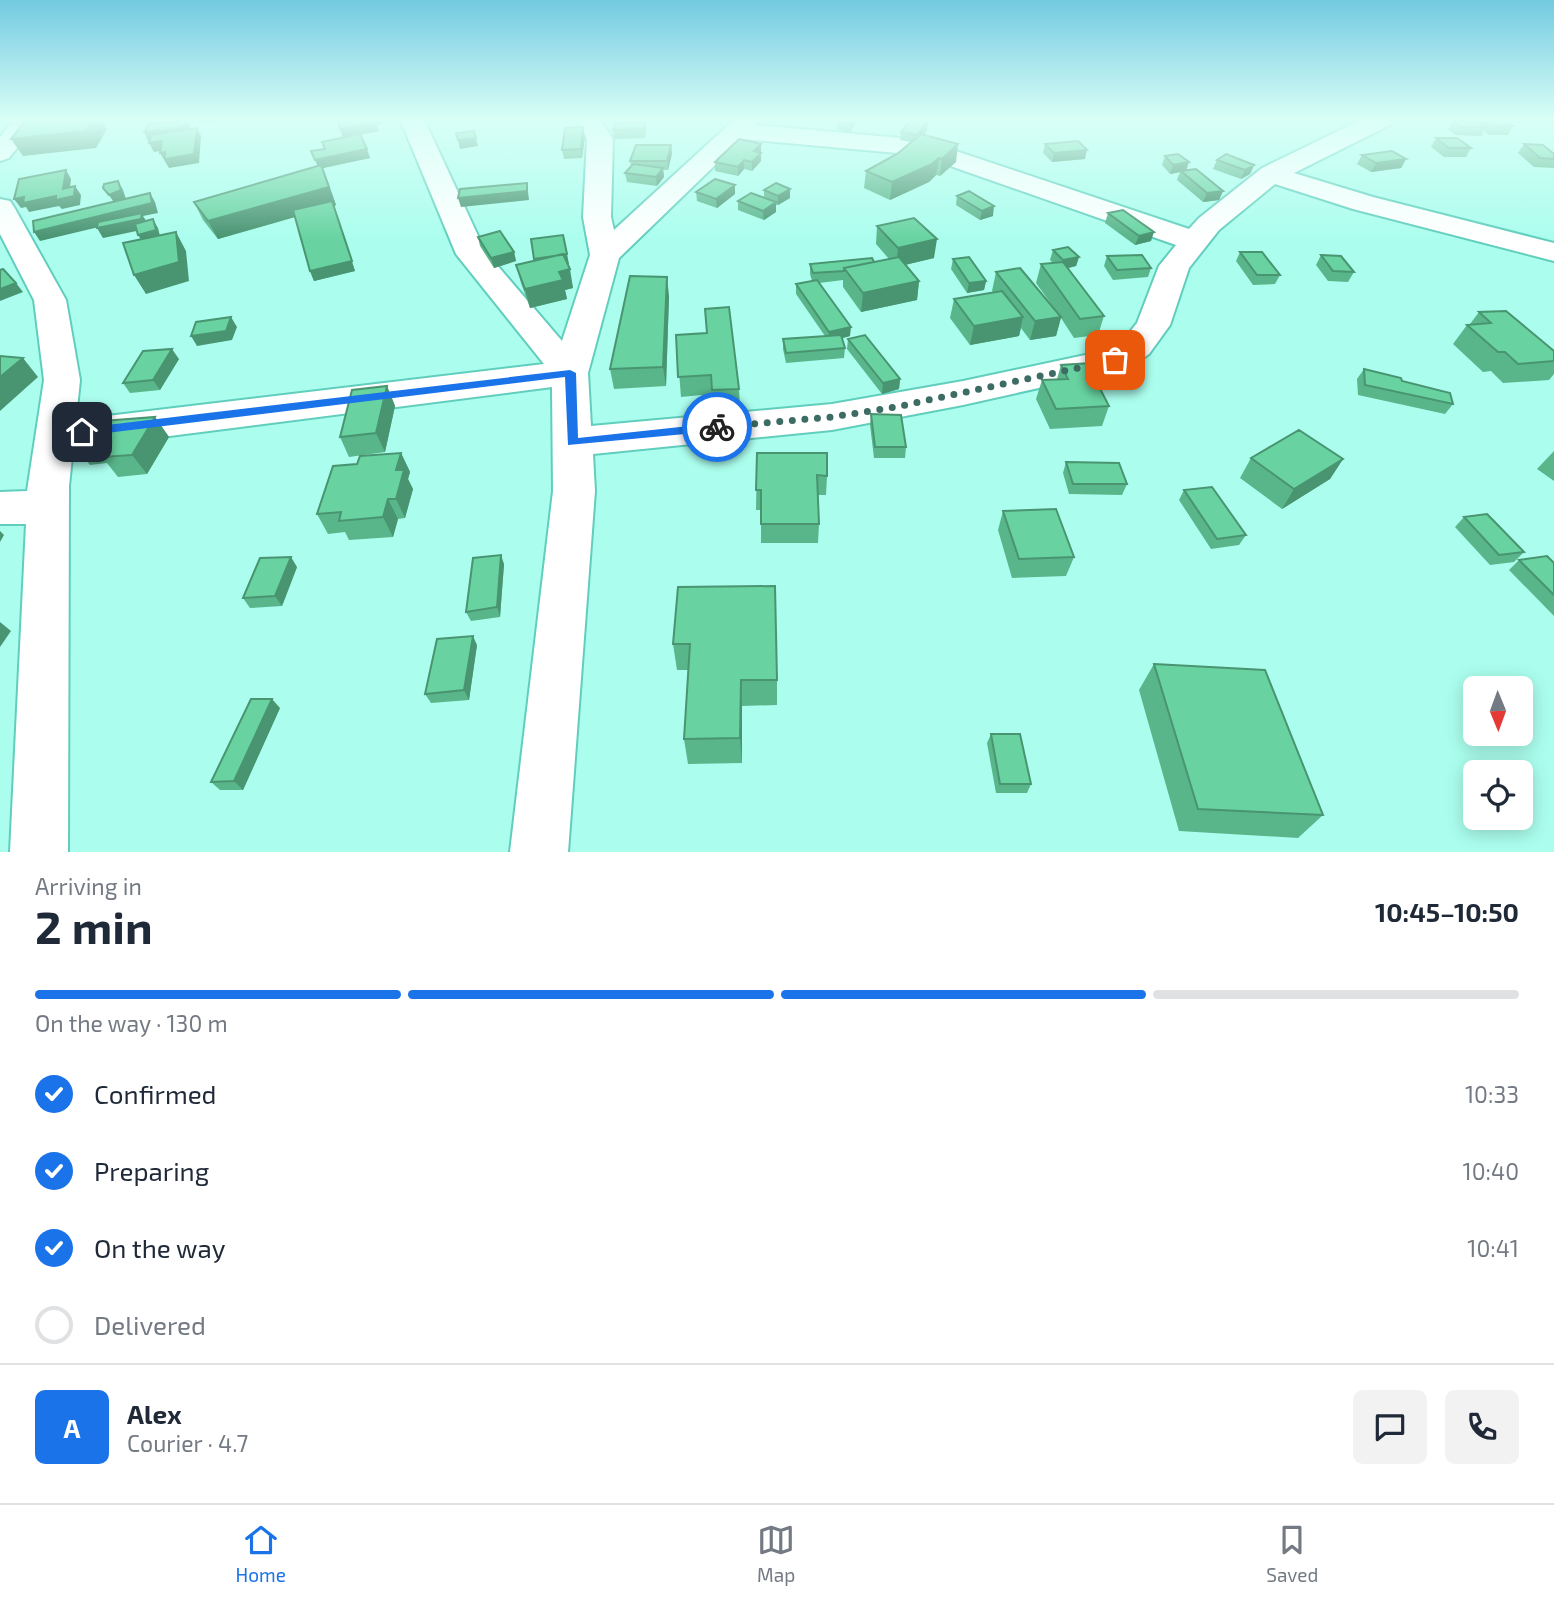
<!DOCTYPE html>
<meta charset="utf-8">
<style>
:root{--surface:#fff;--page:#f2f2f3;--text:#1f2937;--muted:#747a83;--line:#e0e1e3;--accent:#1a73e8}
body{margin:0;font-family:"Exo 2",sans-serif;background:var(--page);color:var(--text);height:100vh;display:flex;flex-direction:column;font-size:26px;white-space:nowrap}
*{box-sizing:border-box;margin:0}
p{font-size:23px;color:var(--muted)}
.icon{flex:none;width:38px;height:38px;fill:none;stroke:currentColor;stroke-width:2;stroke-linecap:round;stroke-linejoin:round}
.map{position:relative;height:852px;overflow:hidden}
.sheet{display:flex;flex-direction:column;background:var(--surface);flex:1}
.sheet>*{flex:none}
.needle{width:46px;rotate:179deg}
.fabs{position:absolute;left:1463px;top:676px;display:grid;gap:14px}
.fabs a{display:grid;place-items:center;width:70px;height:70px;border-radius:10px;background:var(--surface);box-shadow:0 4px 18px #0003;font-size:35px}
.pin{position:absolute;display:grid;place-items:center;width:60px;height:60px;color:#fff;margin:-30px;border-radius:14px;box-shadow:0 4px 10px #0006}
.courier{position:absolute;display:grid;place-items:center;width:70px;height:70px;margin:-35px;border:5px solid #1a73e8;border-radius:50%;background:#fff;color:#222;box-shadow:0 2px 9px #0007}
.headline em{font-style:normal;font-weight:700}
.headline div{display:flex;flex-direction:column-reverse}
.headline{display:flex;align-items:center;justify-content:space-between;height:119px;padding:0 35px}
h1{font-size:46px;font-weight:700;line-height:52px}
.bar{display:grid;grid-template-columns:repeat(4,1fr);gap:10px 7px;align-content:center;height:84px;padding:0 35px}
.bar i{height:9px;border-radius:5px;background:var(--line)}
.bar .active{background:var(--accent)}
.bar p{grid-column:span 4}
.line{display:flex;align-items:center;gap:18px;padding:0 35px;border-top:2px solid var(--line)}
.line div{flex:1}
.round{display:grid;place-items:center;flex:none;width:74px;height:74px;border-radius:10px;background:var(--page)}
ol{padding:0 35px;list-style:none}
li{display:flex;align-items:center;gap:21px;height:77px}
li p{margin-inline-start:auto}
li .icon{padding:7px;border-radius:50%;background:var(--accent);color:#fff;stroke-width:4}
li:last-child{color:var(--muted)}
li i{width:38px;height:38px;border:4px solid var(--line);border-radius:50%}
.menu{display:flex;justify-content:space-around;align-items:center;height:98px;border-top:2px solid var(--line);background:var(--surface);font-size:19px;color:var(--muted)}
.menu a{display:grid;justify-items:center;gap:4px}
.menu .active{color:var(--accent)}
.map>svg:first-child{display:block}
</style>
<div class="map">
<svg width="1554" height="852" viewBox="0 0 1554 852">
<rect width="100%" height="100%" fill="#abfeee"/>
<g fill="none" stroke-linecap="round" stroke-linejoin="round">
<g stroke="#61cebd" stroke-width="4">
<path id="minor" d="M15,119H40L9,158L0,161V137Z
M400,119H424L485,251L562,341L590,255L583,217L587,139L576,119H600L613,139L611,217L614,230L735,119H761L756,125L923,140L1189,229L1199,218L1262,168L1363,119H1395L1392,124L1294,173L1373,197L1554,243V261L1353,209L1275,184L1219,230L1189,268L1170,325L1149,354L1128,368L963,405L832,430L593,454L595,491L568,852H510L553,491L552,387L107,444L93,440L88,430L93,420L107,416L544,364L456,254ZM742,139L919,155L1176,245L1159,266L1137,323L1125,338L1104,351L963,381L832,404L591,426L588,373L619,258Z
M0,199L10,201L14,207L66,300L80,380L69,486L68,852H10L26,524H0V492L27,491L44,380L34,300L0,234Z"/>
</g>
<use href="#minor" fill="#fff" fill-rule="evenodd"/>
</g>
<path fill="#59b58a" d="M338,119H380L382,124L377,125L379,131L360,135L370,158L323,168L336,205L334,206L355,271L314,281L310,271L295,217L218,239L203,220L194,202L317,166L325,149L343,138Z
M1484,119L1513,126L1508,135H1489L1484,131L1481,136L1455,135L1448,129L1453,121L1481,123Z
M837,121L856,123L850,132L837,130Z
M646,122V131L645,138L614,139L613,130Z
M927,130L923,135L956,162L940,176L936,175L929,182L890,200L864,188L866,171L897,154L911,142L900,140L901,132Z
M585,136L582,158L564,159L562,150Z
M1436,138L1471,148L1466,157H1444L1431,147Z
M761,144V161L752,171L744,169L738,176L715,171V162Z
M1045,144L1085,159L1052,162L1043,153Z
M1524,144L1554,154V168L1534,167L1518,153Z
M671,145L672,154L668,170H663L664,177L657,186L627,182L625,173L631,166L630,161Z
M1362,155L1406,159L1401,168L1371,172L1357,164Z
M1165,156L1186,170L1223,191L1219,200L1203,202L1177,180L1180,172L1170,174L1162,165Z
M1217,160L1254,165L1250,174L1241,179L1213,169Z
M735,185V194L717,208L697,201L696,192Z
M790,189V198L778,205H776V212L764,220L738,210V201L764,198V190Z
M957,196L993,216L980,220L956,205Z
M1108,213L1151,241L1135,245L1105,223Z
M877,226L934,258L905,265L919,281L917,300L861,312L843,287V280L819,283L850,336L842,338L845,348L844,358L786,363L783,349V339L825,336L796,294V284L812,281L810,274V264L874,262L889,259L876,244Z
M478,237L514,252L516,261L494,268L480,246Z
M1053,250L1079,257L1076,266L1068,268L1104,316L1098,335L1074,338L1061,318L1056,336L1030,340L1021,328L1019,336L970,345L950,318L954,299L993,292L992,291L996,272L1054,308L1036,283L1041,264L1053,263L1050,260Z
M1240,252L1280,275L1275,284L1253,285L1236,261Z
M1321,255L1354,272L1348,282L1328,281L1316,265Z
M1107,256L1151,268L1148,277L1113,280L1104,266Z
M953,259L986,281L984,290L967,293L951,269Z
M567,264L573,288L565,290L567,299L530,308L521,283L516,265L569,264Z
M669,296L666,386L614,389L610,369Z
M1479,312L1554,351V374L1549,380L1503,383L1491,371L1483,372L1453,344L1467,325L1470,324Z
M676,335L739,389L740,408L714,410L712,394L681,397Z
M848,339L900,379L899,389L882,394L847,349Z
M179,359L160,390L130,393L123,383Z
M1061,365L1099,377L1097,383L1109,406L1102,426L1050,429L1036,399L1042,380L1057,379Z
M1364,369L1402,381L1453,404L1445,414L1358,395L1357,379Z
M387,386L395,406L385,452L349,457L340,437Z
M871,414L906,447L905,458H874L870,425Z
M155,417L169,437L147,474L118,477L107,463L90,465L74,445Z
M1554,451V481L1537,469Z
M401,453L410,472L408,479L413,489L405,518L398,519L393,537L349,540L345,532L328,534L317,514L357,464Z
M757,453L827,476L826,495H818L819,524L818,543H761V510H756Z
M1251,458L1343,459L1330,479L1282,509L1240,478Z
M1066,462L1127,484L1122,495L1069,494L1063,473Z
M1184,490L1246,535L1239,545L1211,549L1179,500Z
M1003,511L1074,557L1066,576L1012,578L998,530Z
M1464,517L1524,552L1514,562L1490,565L1455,527Z
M1519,560L1554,563V616L1509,570Z
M504,564L500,617L471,621L466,612Z
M297,567L282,606L250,608L243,598Z
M678,587L777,680V705L742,706V763L688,764L684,739L688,670H677L673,644Z
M477,645L469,700L431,703L425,694Z
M1154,664L1323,815L1298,838L1179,831L1139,690Z
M280,708L243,790H220L211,782Z
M991,734L1031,784L1027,793H996L987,743Z"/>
<path fill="#499471" d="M93,119H102L107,129L96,148L23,156L11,139Z
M198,119H220L218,122L200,123Z
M375,119H380L382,124L377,125L379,131L343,138L340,129Z
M853,119H856V123L850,132V123Z
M187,120L191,129L187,137L148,141L144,132Z
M928,122L927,130L916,144L917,135Z
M583,127L585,136L582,158L581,149Z
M197,128L201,136L199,163L169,168L160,153Z
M476,138L478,146L460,149L458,140Z
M162,141L166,150L154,152L149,143Z
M761,144V161L752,171V162L754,151Z
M958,144L956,162L940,176L942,159Z
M671,145L672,154L668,170L667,161Z
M367,149L370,158L323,168L336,205L334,206L355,271L314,281L310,271L333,206L218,239L208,221L319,169L315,160Z
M1087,150L1085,159L1052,162L1054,153Z
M939,158L936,175L929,182L890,200L892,182Z
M1406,159L1401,168L1371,172L1376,163Z
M744,160V169L738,176V167Z
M1189,162L1186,171L1170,174L1173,165Z
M1254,165L1250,174L1241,179L1245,170Z
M663,168L664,177L657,186L656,177Z
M66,170L71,179L69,197L75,186L81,195L80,205L62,209L59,206L29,212L26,207L21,208L14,199L63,189Z
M118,181L123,190L126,199L115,204L109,195Z
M527,183L529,200L461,207L458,198Z
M735,185V194L717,208L716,199Z
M790,189V198L778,205V196Z
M1223,191L1219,200L1203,202L1207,193Z
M150,193L155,202L158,213L143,216L147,222L146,229L103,238L97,228L141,217L40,241L34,232Z
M776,202V212L764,220L763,211Z
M994,206L993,216L980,220L982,211Z
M153,219L158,228L161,240L144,244L138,235Z
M176,232L186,251L189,281L146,294L134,275Z
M1154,232L1151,241L1135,245L1139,236Z
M937,239L934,258L896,267L898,248Z
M514,252L516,261L494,268L491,258Z
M567,254L569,264L537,269L534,259Z
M1079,257L1076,266L1060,270L1063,260Z
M570,269L573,288L565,290L567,299L530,308L525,289L559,272Z
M667,277L669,296L666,386L663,367Z
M919,281L917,300L861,312L863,293Z
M986,281L984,290L967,293L969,283Z
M16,283L23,292L0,301V289Z
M231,317L237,327L232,340L197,346L191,336Z
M1023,317L1019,336L970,345L974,326Z
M1061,317L1056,336L1030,340L1035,321Z
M851,327L850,336L829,342V332Z
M172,349L179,359L160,390L153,380Z
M23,358L38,377L0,411V377Z
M900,379L899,389L882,394L883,383Z
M387,386L395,406L385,452L376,433Z
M155,417L169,437L147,474L132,455Z
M401,453L410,472L408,479L413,489L405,518L396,499V470Z
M1343,459L1330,479L1282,509L1294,489Z
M388,499L398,519L393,537L383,517Z
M0,531L4,535L0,542Z
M501,555L504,564L500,617L497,607Z
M291,557L297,567L282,606L275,596Z
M0,622L11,631L0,647Z
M473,636L477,645L469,700L464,690Z
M741,680L742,706V763L740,738Z
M272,699L280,708L243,790L234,781Z"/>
<path fill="#68d3a1" stroke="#499471" stroke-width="2" d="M34,119H93L86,131L11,139L26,120Z
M338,119H375L376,123L340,129Z
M839,119H853L850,123L837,121Z
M911,119H916L928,122L917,135L901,132Z
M1484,119H1502L1513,126L1495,127Z
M187,120L182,128L144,132L149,124Z
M1453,121H1478L1486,127H1460Z
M646,122L644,129L613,130L615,123Z
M583,127L581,149L562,150L565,128Z
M197,128L194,154L165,159V152L160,153L162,141L149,143L151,135Z
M474,131L476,138L458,140L456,133Z
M360,134L367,149L315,160L311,151L325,149L322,142Z
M921,134L958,144L942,159L939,158L932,164L892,182L866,171L897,154Z
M1436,138H1457L1471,148H1449Z
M739,139L761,144L754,151L761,153L752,162L744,160L738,167L715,162Z
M1078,141L1087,150L1054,153L1045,144Z
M1524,144L1543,145L1554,154V159L1540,158Z
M636,145H671L667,161H630Z
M1392,151L1406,159L1376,163L1362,155Z
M1178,154L1189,162L1173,165L1165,156Z
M1226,154L1254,165L1245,170L1217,160Z
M633,164L663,168L656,177L625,173Z
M321,165L329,187L208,221L194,202Z
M1196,169L1223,191L1207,193L1181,171Z
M66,170L63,189L75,186L74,196L56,200V196L23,203L24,197L14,199L19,179Z
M715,179L735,185L716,199L696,192Z
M118,181L121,190L109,195L103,188L104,184Z
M527,183V191L458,198L460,189Z
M776,183L790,189L778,196L764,190Z
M969,191L994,206L982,211L957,196Z
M150,193L152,203L34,232L33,221Z
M751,193L776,202L763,211L738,201Z
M332,201L352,261L310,271L293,210Z
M1123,210L1154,232L1139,236L1108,213Z
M142,213L141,219L97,228L98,222Z
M914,218L937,239L898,248L877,226Z
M153,219L156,230L138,235L135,224Z
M500,231L514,252L491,258L478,237Z
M176,232L179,262L134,275L123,243Z
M563,235L567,254L534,259L531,239Z
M1068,247L1079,257L1063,260L1053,250Z
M1240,252H1262L1280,275H1257Z
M563,254L570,269L559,272L563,280L525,289L516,265Z
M1142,255L1151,268L1117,270L1107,256Z
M1321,255L1341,256L1354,272L1333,271Z
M899,257L919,281L863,293L844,268Z
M969,257L986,281L969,283L953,259Z
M872,258L874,262L844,268V271L813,273L810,264Z
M1063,262L1104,316L1080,319L1041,264Z
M1020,268L1061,317L1035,321L996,272Z
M3,269L16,283L0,289V270Z
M630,276L667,277L663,367L610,369Z
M817,280L851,327L829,332L796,284Z
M1002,291L1023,317L974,326L954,299Z
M729,307L739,389L712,390L711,375L678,377L676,335L707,333L705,309Z
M1506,311L1554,351V361L1518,364L1505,352H1498L1467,325L1491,323L1479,312Z
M231,317L226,331L191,336L196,322Z
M841,335L845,348L786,353L783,339Z
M865,335L900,379L883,383L848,339Z
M172,349L153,380L123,383L143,351Z
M0,356L23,358L0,377Z
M1091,363L1099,377H1094L1109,406L1056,409L1042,380L1068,379L1061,365Z
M1364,369L1401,378L1402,381L1450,393L1453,404L1365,385Z
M387,386L376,433L340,437L352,390Z
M871,414L901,415L906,447H875Z
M155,417L132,455L102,457L111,442L74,445L90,422Z
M1299,430L1343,459L1294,489L1251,458Z
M401,453L396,470H404L396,499H388L383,517L339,521L341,512L317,514L333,466L357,464L360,456Z
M757,453H827V476L817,475L819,524H761V490H756Z
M1066,462L1119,463L1127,484H1073Z
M1212,487L1246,535L1217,539L1184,490Z
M1056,509L1074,557L1019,559L1003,511Z
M1487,514L1524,552L1499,555L1464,517Z
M501,555L497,607L466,612L473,558Z
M1547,556L1554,563V595L1519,560Z
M291,557L275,596L243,598L260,558Z
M775,586L777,680H741L740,738L684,739L690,644H673L678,587Z
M473,636L464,690L425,694L437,639Z
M1154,664L1265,670L1323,815L1198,809Z
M251,699H272L234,781L211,782Z
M991,734H1020L1031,784H1000Z"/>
<linearGradient id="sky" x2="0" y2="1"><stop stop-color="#73cae1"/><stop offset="0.5" stop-color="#d9fff7"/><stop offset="1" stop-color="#d9fff7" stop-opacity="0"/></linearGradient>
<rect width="1554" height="239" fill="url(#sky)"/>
<path fill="#1a73e8" d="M570,370L576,373L578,438L717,423L723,427L717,431L568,445L565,377L82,436L77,432L82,428Z"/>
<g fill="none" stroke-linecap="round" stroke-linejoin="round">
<path stroke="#3c6c64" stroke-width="7" stroke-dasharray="0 12.6" d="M717,427L832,417L896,407L1115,360"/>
</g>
</svg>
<div class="fabs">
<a><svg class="needle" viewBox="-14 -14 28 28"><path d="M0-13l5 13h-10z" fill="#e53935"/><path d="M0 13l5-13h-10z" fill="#747a83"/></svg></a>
<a><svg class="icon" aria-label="locate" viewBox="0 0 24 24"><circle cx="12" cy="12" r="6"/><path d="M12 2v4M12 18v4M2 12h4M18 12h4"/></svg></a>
</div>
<div class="pin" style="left:1115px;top:360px;background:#ea580c"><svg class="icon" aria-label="bag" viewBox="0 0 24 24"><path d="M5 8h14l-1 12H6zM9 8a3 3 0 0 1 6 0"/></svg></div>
<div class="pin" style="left:82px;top:432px;background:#1f2937"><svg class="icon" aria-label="home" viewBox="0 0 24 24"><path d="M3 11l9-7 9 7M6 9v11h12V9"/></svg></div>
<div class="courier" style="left:717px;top:427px"><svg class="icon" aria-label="bike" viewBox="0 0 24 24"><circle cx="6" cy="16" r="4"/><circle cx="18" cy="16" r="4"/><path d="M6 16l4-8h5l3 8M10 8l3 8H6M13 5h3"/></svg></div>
</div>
<section class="sheet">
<div class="headline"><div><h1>2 min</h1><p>Arriving in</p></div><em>10:45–10:50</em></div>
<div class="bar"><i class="active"></i><i class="active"></i><i class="active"></i><i></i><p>On the way · 130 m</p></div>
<ol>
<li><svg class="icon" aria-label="check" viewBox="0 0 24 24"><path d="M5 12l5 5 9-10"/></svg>Confirmed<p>10:33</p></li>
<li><svg class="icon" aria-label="check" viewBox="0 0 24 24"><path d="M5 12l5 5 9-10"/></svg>Preparing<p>10:40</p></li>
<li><svg class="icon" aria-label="check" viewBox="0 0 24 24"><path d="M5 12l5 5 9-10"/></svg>On the way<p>10:41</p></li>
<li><i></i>Delivered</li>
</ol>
<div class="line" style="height:126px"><b class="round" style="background:var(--accent);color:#fff">A</b><div><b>Alex</b><p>Courier · 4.7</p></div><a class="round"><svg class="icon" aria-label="chat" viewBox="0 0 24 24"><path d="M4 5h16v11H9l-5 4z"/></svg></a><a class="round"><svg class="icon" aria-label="phone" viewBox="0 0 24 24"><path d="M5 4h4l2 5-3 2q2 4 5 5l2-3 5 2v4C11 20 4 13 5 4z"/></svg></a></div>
</section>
<nav class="menu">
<a class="active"><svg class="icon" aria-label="home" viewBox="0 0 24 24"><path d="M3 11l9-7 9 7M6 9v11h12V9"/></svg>Home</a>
<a><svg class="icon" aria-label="map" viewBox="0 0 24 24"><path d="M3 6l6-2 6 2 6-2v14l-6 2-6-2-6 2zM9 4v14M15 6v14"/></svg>Map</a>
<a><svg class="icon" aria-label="saved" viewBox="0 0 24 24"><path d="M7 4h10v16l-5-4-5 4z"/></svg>Saved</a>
</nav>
